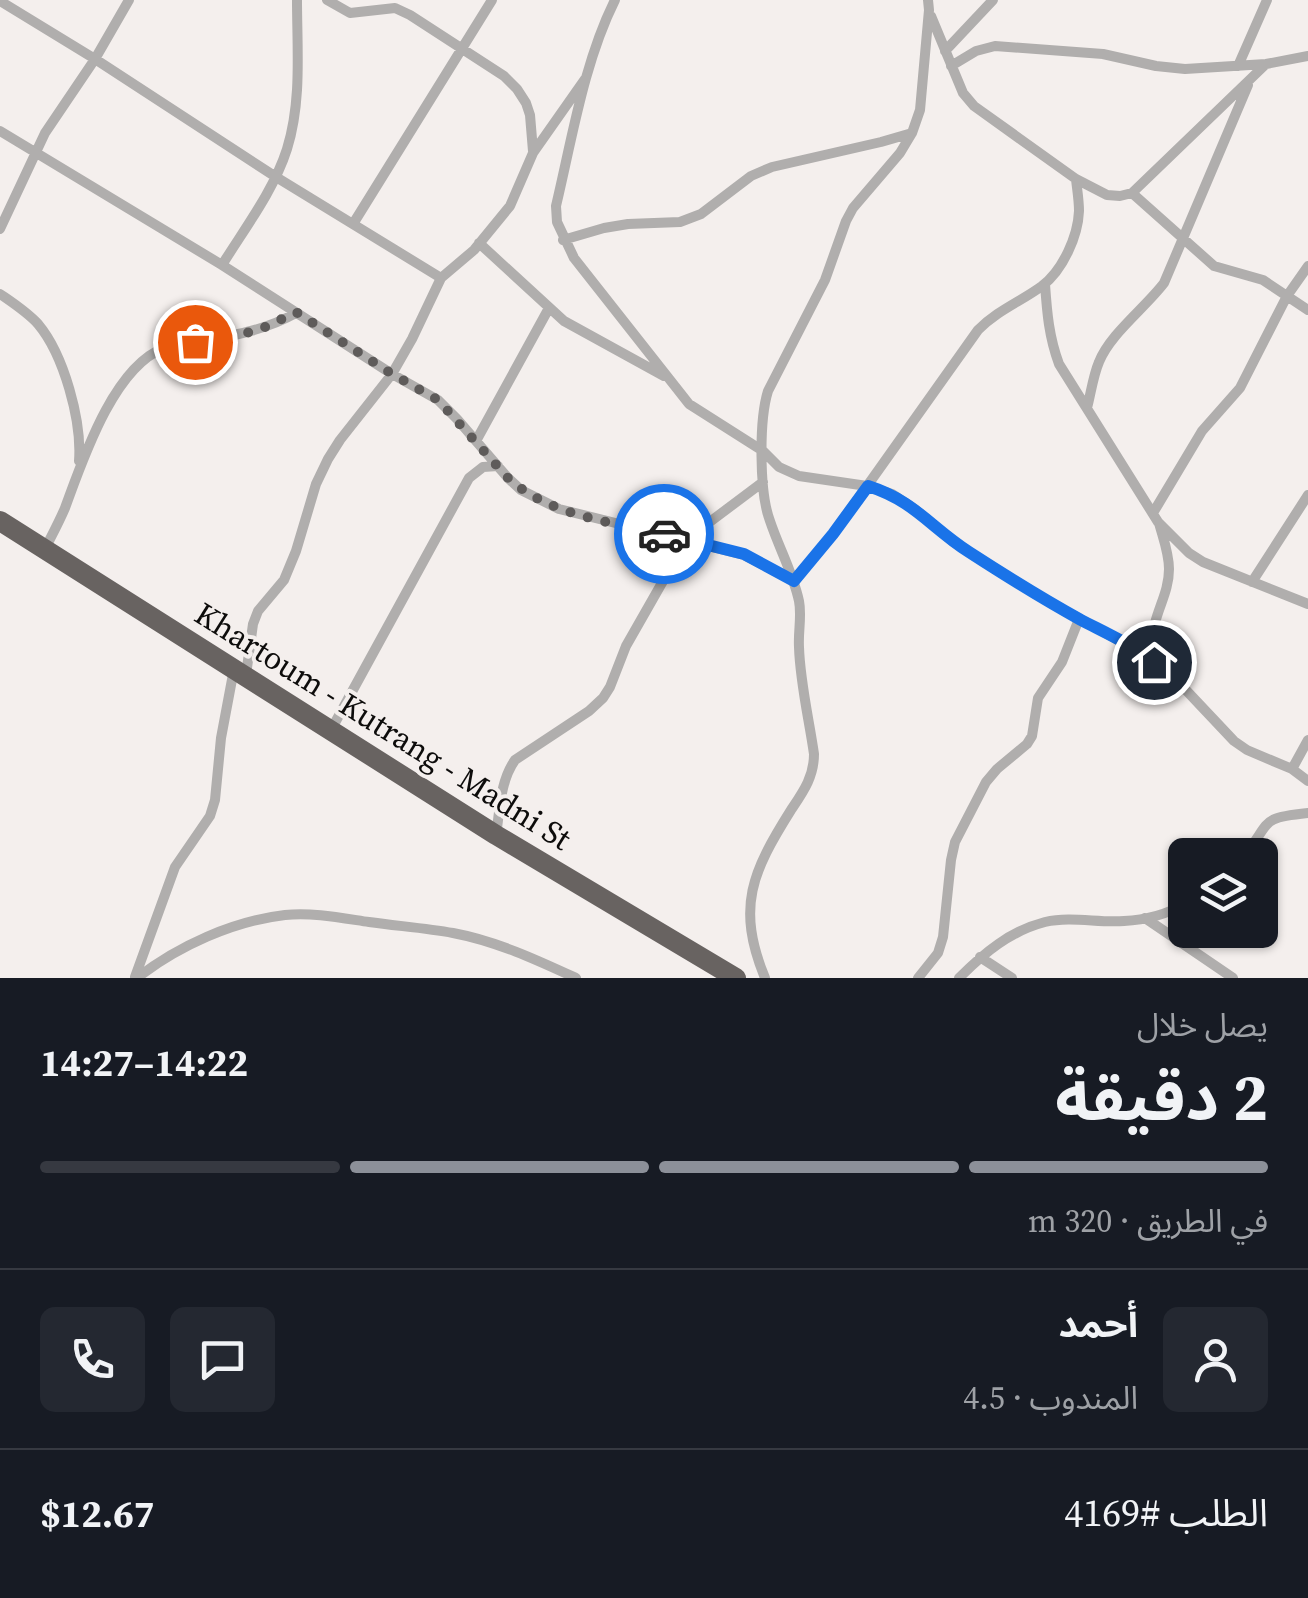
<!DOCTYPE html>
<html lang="ar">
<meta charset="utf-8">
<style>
:root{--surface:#171b24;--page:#242831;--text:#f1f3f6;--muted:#9ea1a6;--line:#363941;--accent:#8c9099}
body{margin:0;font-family:"Source Serif 4","Noto Sans Arabic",serif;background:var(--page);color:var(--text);direction:rtl;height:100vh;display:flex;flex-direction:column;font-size:38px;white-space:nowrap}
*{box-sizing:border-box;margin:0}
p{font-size:32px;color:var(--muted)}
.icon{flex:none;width:55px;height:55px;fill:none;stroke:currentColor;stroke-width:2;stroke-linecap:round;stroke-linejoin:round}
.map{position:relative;height:978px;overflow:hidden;direction:ltr}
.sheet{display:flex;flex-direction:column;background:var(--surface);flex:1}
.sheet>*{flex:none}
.buttons{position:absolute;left:1168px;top:838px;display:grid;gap:20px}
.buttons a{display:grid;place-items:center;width:110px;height:110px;border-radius:15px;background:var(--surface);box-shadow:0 2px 8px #0004;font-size:50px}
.pin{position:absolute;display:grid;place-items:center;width:85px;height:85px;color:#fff;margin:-42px;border:5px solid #fff;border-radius:50%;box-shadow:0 2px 10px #0007}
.courier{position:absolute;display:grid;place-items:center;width:100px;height:100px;margin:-50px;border:8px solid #1a73e8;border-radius:50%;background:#fff;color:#222;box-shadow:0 2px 12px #0007}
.headline em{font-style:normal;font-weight:700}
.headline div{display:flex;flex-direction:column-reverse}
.headline{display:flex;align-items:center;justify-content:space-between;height:170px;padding:0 40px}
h1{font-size:65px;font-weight:700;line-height:75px}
.bar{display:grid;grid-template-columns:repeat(4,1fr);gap:15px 10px;align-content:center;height:120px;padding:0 40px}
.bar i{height:12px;border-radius:8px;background:var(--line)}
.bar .active{background:var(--accent)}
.bar p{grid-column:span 4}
.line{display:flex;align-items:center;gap:25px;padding:0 40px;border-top:2px solid var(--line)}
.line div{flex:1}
.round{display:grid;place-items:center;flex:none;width:105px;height:105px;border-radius:15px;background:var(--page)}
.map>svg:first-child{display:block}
</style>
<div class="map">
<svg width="1308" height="978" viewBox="0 0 1308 978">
<rect width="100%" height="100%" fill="#f4efed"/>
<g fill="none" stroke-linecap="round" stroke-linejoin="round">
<path stroke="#b0aead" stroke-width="10" d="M327,0L350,13L395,8L410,15L504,76L517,89L526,103L530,115L533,151
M615,0C584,62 572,139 556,206L557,222L574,258L689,404L763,451L779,467L799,476L867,486L892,494L916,510L952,541L969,552L1049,602L1142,653L1184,688L1234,741L1247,750L1292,769L1308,781
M0,1L95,59L276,177L441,278
M931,16L963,93L974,106L1076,179L1107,195L1120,196L1132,193L1266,64
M945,51L993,0
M951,66L976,51L995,46L1103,54L1156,66L1185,69L1266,64L1308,56
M1238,66L1267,0
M0,131L222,265L392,374L438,400L457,419L508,478L521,490L559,509L744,555L794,581
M1132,193L1214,266L1263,280L1308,310
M353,224L492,0
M0,229L45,133L95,59L129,0
M563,240L604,228L628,224L680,222L701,214L751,176L772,167L881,142L912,133
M479,243L564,321L664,376
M222,265C245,228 274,190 287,149C302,101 297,49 297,0
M1045,284C1047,313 1049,337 1059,364L1158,522L1189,553L1203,562L1308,604
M0,294C13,303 27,312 38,324C64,355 82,421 79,461
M1087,408C1091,393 1093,376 1099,362C1110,334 1145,308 1164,283L1248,85
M476,441L549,308
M1153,513L1202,431L1240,388L1287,296L1308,266
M45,549C52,535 59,522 65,508C82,462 113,367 164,348C173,345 184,344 194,343C230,336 264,331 296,313
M794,581L833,534L978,330C998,310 1020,302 1042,286C1063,270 1078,236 1079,211C1079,200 1077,189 1076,179
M1252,582L1308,495
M1154,663C1152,649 1151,636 1155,623C1160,604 1169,589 1169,569C1169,553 1163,538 1159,523
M246,675L253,624L258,611L284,580L296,551L316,484L328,459L340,440L392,374L412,339L441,278L474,250L510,206L533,153L585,79
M331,730L469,478L483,467L498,466
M1292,769L1308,740
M496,835C500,810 500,781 515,760L589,711L603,698L610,687L626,646L687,539L763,482
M1245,855C1272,820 1260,818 1308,813
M1145,918L1233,978
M980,957L1012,978
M135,977L175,867L210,816L215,800L221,738L234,669
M137,978C178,946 233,921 285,915C312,912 342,918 369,922C397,926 426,928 453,933C496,941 537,960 576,978
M765,978C736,907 752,872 791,810C803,792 814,777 814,754C809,719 800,682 799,647C798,631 802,616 799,601C793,573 779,548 770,521C759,492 759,420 768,391L825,280L846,221L853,208L900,153L912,133L920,110L929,10L928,0
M918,978L938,953L943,937L951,860L955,842L986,782L997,769L1027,744L1032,736L1038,698L1062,662L1079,619
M959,978C984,953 1010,931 1045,922C1071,916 1098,923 1124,921C1145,920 1167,914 1185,904"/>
<path stroke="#686361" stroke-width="20" d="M0,521L496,835L736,978"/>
</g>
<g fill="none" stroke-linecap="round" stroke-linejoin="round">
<path stroke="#5e5b5a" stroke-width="10" stroke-dasharray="0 18" d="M195,342L257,331L296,312L392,374L438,400L508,478C550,516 611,522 664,534"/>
<path stroke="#1a73e8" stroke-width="12" d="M664,534L744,554L794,581L833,534L868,486C915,501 930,527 969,552C1006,576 1043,599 1081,620C1106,633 1131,644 1154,662"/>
</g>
<g text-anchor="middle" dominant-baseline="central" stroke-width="8" stroke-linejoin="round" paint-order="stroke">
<g font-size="32" fill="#0d0c0b" stroke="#f4efed">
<text transform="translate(383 726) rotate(32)">Khartoum - Kutrang - Madni St</text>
</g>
</g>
</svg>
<div class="buttons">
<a><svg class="icon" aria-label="layers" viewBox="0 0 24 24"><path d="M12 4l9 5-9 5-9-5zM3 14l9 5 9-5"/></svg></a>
</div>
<div class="pin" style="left:195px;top:342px;background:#ea580c"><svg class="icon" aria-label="bag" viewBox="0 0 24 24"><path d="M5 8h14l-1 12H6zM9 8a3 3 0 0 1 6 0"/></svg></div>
<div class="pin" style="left:1154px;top:662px;background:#1f2937"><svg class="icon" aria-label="home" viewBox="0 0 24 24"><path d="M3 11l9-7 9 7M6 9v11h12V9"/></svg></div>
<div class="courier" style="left:664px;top:534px"><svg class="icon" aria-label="car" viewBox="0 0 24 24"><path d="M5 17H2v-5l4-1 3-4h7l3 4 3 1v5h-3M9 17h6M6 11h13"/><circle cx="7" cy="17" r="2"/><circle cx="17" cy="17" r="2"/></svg></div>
</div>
<section class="sheet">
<div class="headline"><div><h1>2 دقيقة</h1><p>يصل خلال</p></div><em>14:22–14:27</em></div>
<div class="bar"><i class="active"></i><i class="active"></i><i class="active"></i><i></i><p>في الطريق · 320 m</p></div>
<div class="line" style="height:180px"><a class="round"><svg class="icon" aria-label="person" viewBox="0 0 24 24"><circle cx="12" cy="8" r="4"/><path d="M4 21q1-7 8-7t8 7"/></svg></a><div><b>أحمد</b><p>المندوب · 4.5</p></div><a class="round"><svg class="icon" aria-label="chat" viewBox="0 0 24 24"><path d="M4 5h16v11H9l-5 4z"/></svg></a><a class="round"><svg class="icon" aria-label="phone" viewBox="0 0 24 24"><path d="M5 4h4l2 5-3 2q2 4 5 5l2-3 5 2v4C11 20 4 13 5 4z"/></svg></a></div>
<div class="line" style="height:130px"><div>الطلب #4169</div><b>$12.67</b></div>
</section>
